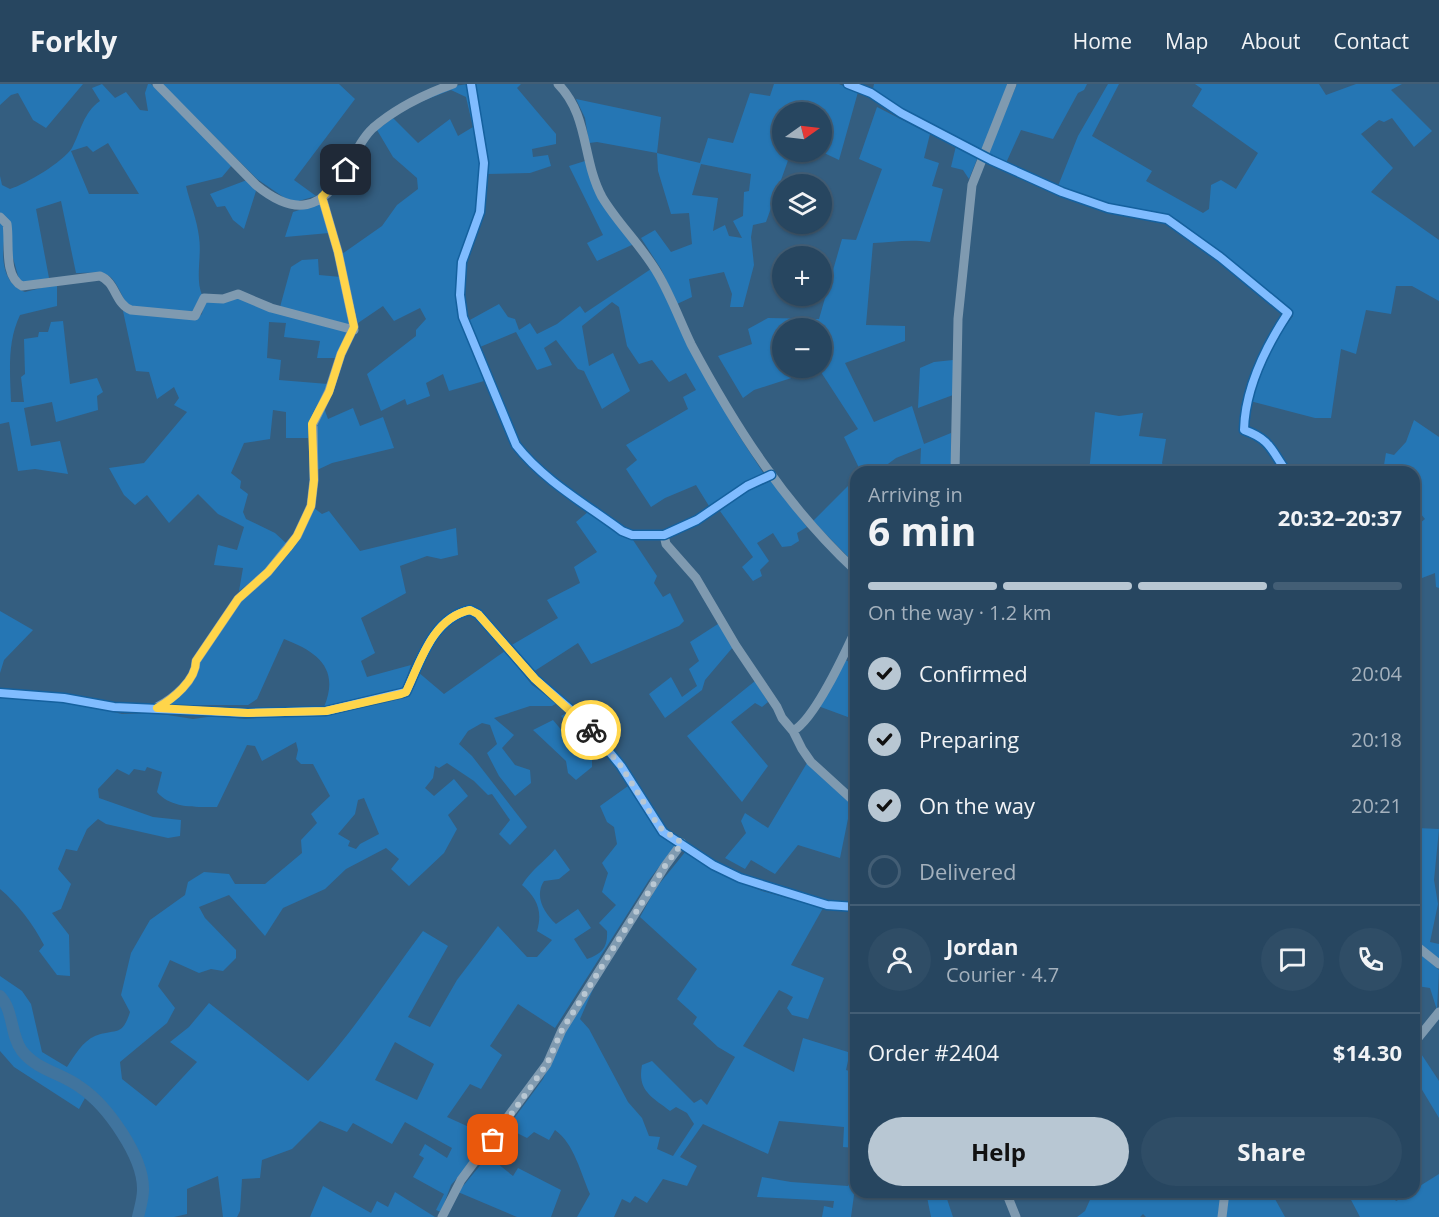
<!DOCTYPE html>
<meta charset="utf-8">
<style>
:root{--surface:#274660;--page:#2f4d66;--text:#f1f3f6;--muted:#a4b1bd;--line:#435e75;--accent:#b8c7d3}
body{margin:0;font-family:"Open Sans",sans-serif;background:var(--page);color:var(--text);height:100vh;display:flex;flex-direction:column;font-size:22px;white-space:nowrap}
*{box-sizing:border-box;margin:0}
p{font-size:20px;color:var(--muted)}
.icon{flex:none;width:33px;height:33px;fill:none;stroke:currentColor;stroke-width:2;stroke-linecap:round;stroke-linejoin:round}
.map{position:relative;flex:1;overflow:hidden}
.side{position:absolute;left:850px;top:382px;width:570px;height:732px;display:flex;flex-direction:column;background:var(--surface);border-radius:18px;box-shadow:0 2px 4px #0004,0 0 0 2px var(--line)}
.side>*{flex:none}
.needle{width:39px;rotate:76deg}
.tools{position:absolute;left:772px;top:18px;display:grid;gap:12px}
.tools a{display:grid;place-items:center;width:60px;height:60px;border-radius:50%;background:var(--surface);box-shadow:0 2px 4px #0004,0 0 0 2px var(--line);font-size:30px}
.pin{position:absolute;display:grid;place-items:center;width:51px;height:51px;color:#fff;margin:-26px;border-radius:12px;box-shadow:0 3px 9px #0006}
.courier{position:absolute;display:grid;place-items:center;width:60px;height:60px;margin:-30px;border:4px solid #ffd54a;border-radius:50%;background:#fff;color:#222;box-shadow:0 2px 8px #0007}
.headline em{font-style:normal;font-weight:700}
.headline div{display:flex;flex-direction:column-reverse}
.headline{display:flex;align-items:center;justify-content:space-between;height:102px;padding:0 18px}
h1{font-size:39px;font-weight:700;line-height:45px}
.bar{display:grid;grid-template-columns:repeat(4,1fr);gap:9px 6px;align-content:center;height:72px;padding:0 18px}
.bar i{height:8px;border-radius:4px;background:var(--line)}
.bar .active{background:var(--accent)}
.bar p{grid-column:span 4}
.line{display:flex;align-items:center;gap:15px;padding:0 18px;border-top:2px solid var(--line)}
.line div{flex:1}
.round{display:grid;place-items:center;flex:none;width:63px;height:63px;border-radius:32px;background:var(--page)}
ol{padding:0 18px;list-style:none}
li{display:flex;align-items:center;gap:18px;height:66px}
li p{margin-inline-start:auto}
li .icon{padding:6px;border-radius:50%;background:var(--accent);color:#111;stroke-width:4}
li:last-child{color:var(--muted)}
li i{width:33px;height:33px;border:3px solid var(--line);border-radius:50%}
.cta{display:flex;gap:12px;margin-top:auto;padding:12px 18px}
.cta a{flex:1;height:69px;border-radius:36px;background:var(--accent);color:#111;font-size:24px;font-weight:700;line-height:69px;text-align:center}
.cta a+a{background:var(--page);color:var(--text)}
header{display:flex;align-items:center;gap:36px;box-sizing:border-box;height:84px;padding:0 30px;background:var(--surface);border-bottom:2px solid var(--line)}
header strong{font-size:28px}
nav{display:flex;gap:33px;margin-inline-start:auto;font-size:21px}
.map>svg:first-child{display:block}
</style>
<header>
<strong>Forkly</strong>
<nav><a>Home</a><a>Map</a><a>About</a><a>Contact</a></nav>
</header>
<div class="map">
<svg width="1439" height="1133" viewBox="0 0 1439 1133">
<rect width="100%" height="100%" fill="#345e80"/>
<path fill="#2576b4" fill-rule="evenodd" d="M0,0H83L46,44L33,36L18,9L11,11L0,21Z
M102,0L115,14L126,8L140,26L148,27L145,9L148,0H151L232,81L222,93L186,102C190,119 197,136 199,153C202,172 195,194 202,211L197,224L191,228L139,225L127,221C110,188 114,188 76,189L61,117L36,125L49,194L26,200L19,195L0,129V92L2,101L10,105C26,100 63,78 72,64C81,47 83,29 100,17L92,4ZM108,59L139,110H89L71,67L87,62L93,68Z
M162,0H339L355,15L294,96L316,112L292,119L257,95Z
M468,0L481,80L476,128L459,174L462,236L484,297L449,307L443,290L426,299L430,312L407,321L405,315L381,327L367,290L416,252V246L426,235L420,224L394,237L383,222L358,239L342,170L382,142L397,121L418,105L417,94L393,73L377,46L393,34L418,59L450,35L458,52L473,43L466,13L451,6L420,18L454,2Z
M474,0H521L517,4L556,50V60L532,65L533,73L548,71L551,82L530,89L487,90Z
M774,0H839L858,8L839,76L822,68L829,46L822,42V28H783V68H791L766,138L753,141L751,153L754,181L743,223H730L732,210L724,188L689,195L692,213L677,220L661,185L641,154L655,146L671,168L692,160L689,129L671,130L658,87L657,69L597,58L589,59L585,34L576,15L661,33L657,69L700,79L708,54L733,59L750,9L770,12ZM701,80L751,90L749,107L744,108L743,132L733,137L742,154L729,152L725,141L713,147L718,114L692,111Z
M874,0H1008L981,68L916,36L873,5Z
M1017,0H1087L1084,6L1078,9L1053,55L1021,46L1006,79L988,70Z
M1108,0H1119L1092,52L1152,87L1146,97L1203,129L1209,125L1211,101L1221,96L1236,105L1258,69L1192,22L1202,5L1195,0H1319L1326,11L1356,0H1402L1391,6L1432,47L1414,63L1392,34L1384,38L1379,36L1361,50L1393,84L1371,108L1439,156V217L1412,202H1396L1391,230L1366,226L1356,270L1341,265L1331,334H1315L1250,317L1276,255L1293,232L1278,215L1178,136L1156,128L1130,126L1088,114L1058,102L1078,52Z
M877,23L930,50L924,74L939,79L932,102L943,105L930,158C910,155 892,158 873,159L866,241L905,242V257L845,279L874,338L912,322L924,360L951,349V388H920L921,364L896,374L877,388H861L844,353L858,345L819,285L754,306L743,314L718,272L752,260L748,245L768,234L819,235L842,155L856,156L882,85L859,75ZM783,244H822V284H783Z
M956,62L978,73L969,95L963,86L951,83Z
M585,77L634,160L597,177L587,159L603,151L569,82Z
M247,96L256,107L244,145L233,136L225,122L217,123L210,110Z
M321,119L329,149L285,153L293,128Z
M0,137L6,146C1,168 0,199 25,208L57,200V222L20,231C7,258 10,288 11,318H24L21,293L25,290L24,255L38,253L39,248H48L51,238L63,237L70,300L97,294L103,308L97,312L98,326L56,338L52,318L24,324L31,362L60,357L68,390L35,385L18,387L9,338L0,340Z
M318,175L319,191L341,193L349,241L280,223L291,183L302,176Z
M651,185L734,344L764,390L709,422L696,401L665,414L651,423L626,385L637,376L626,361L688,325L683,313L696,306L686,289L669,298L652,276L639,280L627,262L619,223L612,218L582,242L589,282L613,269L630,307L602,325L584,287L578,285L556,256L544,264L552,281L537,286L516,248L480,263L468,237L499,220L508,233L515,235L519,246L530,239L537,250L557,240L580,222L585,229Z
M236,212L348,248L335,274H317L320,257L284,253L286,239L269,238L267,274L281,276L279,296L328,300L309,339L308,354H286V328L273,326L270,355L244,359L231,389L241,397L240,404L248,410L243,428L246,435L275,449L287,460L262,489L239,507L243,484L214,481L218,461L237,466L244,443L218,430L198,410L169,439L147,411L135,421L124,411L109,384L144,379L187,328L174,321L179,314L174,303L157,315L149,288L136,287L123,227L197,234L202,230L204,218Z
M953,276V311L918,324L920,284L934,278Z
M324,324L328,335L353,324L360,342L383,333L394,364L332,379L317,386L314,351Z
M1095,328L1119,332L1143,329L1139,352L1166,355L1162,379L1167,388H1089Z
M1414,336L1439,353V504L1436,503L1435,489L1422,494L1419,502H1415V443L1425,435L1415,423L1414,388H1400L1391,382L1385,388H1375L1384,381L1386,369L1394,371L1406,358Z
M856,394V481L813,437Z
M771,397L807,443L797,449L799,457L791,462L782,463L773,449L757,459L769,477L760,486L762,492L753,497L742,483L753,473L720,427L746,408Z
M314,424L322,430L329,427L360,467L456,444L458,471L441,475L427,472L400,482L406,509L361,534L375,569L361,577L367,593L411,581L403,604L324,623C340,585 318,568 284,555L257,615L248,621H169C183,609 198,598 200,578L237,517L270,491L298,458Z
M589,427L621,452L633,456L657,492L654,499L663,513L670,509L684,537L679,542L591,580L578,559L533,588L510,562L558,534L547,516L580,499L574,483L597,468L576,438Z
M0,527L33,546L4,576L0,589Z
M721,538L733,563L705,596L702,606L665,634L649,610L671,593L682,613L697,602L689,585L699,577L690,558Z
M505,567L532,601L557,619L552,622H530L494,634L514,651L502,664L515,681L530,686L531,699L515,712L499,692L487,669L497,660L490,641L482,639L468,647L459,660L472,672L527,743L510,761L499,750L510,736L492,710L488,711L474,697L447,679L439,684L435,682L433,694L425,704L434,712L454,695L468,712L448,731L457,745L444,769L409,802L391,785L399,775L386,764L346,785L325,805L283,824L265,852L229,811L199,823L205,834L236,866V874L223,887L211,885L199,889L170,876L158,902L175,924L167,939L120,978L122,995L156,1022L197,978L170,958L189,943L209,919L308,997C352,950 385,898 423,847L448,862L408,933L430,943L457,896L498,842L527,873H537L552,856L537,847C543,827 537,814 522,801C531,786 544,778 555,765L570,786L559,795L544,797C534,812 544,829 556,840L578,825L591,844L574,855L587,875C602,870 608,863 607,847L599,839L616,821L602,808L608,789L602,779L617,760L614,743L607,738L600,722L628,702L659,751L675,762L649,796L555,944L518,920L490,962L502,971L481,1005L470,1000L447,1033L489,1052L474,1075L451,1101L441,1128L436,1126L444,1110L413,1093L424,1074L419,1071L425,1060L447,1074L452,1064L405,1038L392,1060L353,1039L347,1048L320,1037L292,1065L262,1076L260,1094L242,1095L240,1127L237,1133H223L218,1092L187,1105V1130L174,1133H136C137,1125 140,1117 141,1110C144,1074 109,1035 85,1014L79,1025L14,983L0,967V892L22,907L31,920L42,968L67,983C74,972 83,957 95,952C115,944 122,954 130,928L121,911L131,869L150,836L185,811L188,798L204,788L229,790L235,800H265L302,769L301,756L317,739L311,730L330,712L313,680H301L296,675L298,666L296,658L262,677L255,662L247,661L217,723C198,723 171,725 157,708L162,688L147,683L145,687L134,685L129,691L117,685L98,705L99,714L153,733L181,736L180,752L168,754L106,740L98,735L87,745L77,767L66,765L58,785L71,800L61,825L52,829L69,851L70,892L57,891L39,867L44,861C33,840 18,820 0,805V613L85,621L122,630L155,629L193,635L215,632L245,635L303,630L326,632L405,614L418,588L444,610ZM364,714L379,750L360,760L356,765L348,762L350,757L338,750L355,730L358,716ZM395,958L434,980L417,1016L375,996Z
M844,575L856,582V636L818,622Z
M755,597L768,618L762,623L755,619L731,638L768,682L742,718L687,652Z
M568,628L604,667L592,676V683L576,696L568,689L566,677L533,646L553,636L574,661L576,650L561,632Z
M807,679L851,720L840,774L798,761L775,790L751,776L745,785L725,774L746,749L741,737L745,729L768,744Z
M1417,744L1439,745L1434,796L1438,820L1430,858L1439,860V876L1415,857Z
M686,767L729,794L762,807L823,824L791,881L824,894L808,935L792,931L787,924L793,913L779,906L743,962L794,988L803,954L848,968L853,940H856V975L848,977L846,986L856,989V1064L843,1063L844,1043L779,1037L768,1070L703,1040L680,1073L697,1082L687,1102L663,1095L647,1119L635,1112L630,1119L622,1115L614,1133H577L590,1110C581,1090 574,1059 555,1046L549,1056L534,1048L527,1054L507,1044L543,995L565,947L594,903L580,935L589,945L628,1018L642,1034L649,1052L660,1053L657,1065L673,1072L694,1040L687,1029L676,1023L670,1027C652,1013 637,1007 642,981L652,977L694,1019L701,1015L707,1021L735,973L718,963L693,940L697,933L677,915L697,885L640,833L656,804Z
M1415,865L1439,886L1437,926L1430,904L1417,902L1415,908Z
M1416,962L1439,997V1034L1415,994Z
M488,1072L513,1092L518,1084L561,1106L551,1133H517L458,1108Z
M1439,1090V1133H1360L1350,1114L1358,1109H1370L1377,1115L1389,1108L1396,1117L1414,1108L1415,1105Z
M853,1091L856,1092V1108L945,1109L953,1133H931L927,1113L901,1116L891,1110L854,1111L851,1133H822L824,1122L833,1124L834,1117L757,1113L762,1093L791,1098L848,1102Z
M323,1102L371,1129L377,1117L388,1123L395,1108L435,1133H310Z
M1229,1108L1275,1109V1115L1285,1133H1226Z
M1093,1109H1221L1218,1133H1146L1143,1130L1140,1133H1077L1085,1127Z"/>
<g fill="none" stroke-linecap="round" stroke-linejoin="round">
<path stroke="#40749e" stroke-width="12" d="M0,912C14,927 10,951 22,967C37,986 61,989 80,1003C107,1021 144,1073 143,1106C143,1115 140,1124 138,1133"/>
<path stroke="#7f9ab0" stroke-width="9" d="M157,0L256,101C295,133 322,127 348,83C355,70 362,54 373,44C395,25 425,10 453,0
M471,0L484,79L480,128L462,178L460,211L463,233L516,361C543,396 587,421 622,447L632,451H664L697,436L747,402L771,391
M558,0C589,31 582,76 602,113C618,140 642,162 658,190C671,212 680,237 691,260C736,344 786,422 856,487
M848,0L871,9L901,29L991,76L1062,108L1108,124L1167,135L1220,173L1288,229C1265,264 1245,304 1244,346C1272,356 1271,367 1287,388
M0,133L7,140C10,158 3,192 22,202L100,192C116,198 115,220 131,226L195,232L204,214L223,215L238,210L271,224L354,246
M955,385L984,388
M955,388L958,235L972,101L1012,0
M664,451L666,460L696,494L736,562L777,623L782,634L793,647L802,665L811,678L856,719
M0,609L64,614L114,623L247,629L326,627L406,608C420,579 432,534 470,526L478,530L535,595L585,638L621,682L663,748L713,781L740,794L827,821L856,823
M157,623C173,615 196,596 196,577L238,515L268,488L297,452L311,422L314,396L313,340L329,307L341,270L354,243L338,168L322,113
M793,647C815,635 845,569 856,545
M1414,860L1439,880
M1414,959L1439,928
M1006,1108L1016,1133
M442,1133L461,1096L547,980L562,946L665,782L682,759
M1222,1133L1225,1108"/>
<g stroke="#14619f" stroke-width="11">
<path id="cycleway" d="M471,0L484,79L480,128L462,178L460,211L463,233L516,361C543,396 587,421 622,447L632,451H664L697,436L747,402L771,391
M848,0L871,9L901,29L991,76L1062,108L1108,124L1167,135L1220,173L1288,229C1265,264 1245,304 1244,346C1272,356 1271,367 1287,388
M0,609L64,614L114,623L247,629L326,627L406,608C420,579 432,534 470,526L478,530L535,595L585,638L621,682L663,748L713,781L740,794L827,821L856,823"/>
</g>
<use href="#cycleway" stroke="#80bcff" stroke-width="8"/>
</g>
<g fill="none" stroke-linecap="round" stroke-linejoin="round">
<path stroke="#b8c7d3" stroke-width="6" stroke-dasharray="0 10.8" d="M493,1056L547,980L562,946L665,782L682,759L659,743L621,682L591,646"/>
<path stroke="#ffd54a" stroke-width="8" d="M346,86L322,113L338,168L354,243L341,270L329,308L312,340L314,396L311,422L297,452L288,464L268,488L238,515L196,577C196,596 173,615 157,624L248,629L326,627L401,610L406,608C420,579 432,534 470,526L478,530L535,595L591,646"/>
</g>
</svg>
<div class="tools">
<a><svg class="needle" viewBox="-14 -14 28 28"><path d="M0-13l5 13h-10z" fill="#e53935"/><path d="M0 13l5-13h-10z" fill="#a4b1bd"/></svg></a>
<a><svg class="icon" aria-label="layers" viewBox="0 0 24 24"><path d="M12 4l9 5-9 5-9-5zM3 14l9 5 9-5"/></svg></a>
<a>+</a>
<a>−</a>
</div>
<div class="pin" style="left:493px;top:1056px;background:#ea580c"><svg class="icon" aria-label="bag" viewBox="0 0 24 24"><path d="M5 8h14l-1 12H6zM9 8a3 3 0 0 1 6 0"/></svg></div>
<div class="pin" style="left:346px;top:86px;background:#1f2937"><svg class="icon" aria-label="home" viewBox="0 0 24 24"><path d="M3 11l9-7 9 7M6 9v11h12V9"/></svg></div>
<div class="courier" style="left:591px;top:646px"><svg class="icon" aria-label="bike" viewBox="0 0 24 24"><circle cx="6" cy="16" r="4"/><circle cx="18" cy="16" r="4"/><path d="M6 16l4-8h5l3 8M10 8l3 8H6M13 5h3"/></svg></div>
<section class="side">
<div class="headline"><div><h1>6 min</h1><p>Arriving in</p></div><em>20:32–20:37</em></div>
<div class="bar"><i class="active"></i><i class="active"></i><i class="active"></i><i></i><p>On the way · 1.2 km</p></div>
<ol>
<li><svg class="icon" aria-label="check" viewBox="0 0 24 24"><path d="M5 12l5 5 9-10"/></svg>Confirmed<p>20:04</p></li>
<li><svg class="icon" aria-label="check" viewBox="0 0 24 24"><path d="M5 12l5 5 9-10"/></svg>Preparing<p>20:18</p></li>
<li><svg class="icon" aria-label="check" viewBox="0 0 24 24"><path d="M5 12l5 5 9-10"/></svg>On the way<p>20:21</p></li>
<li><i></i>Delivered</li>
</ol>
<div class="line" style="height:108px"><a class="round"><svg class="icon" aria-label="person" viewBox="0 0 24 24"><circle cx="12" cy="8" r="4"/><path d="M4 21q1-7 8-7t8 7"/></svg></a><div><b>Jordan</b><p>Courier · 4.7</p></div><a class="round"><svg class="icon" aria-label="chat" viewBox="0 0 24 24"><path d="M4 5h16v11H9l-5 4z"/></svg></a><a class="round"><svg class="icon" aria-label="phone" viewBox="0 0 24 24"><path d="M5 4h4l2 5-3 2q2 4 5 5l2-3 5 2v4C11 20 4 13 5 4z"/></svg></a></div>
<div class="line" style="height:78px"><div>Order #2404</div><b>$14.30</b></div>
<div class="cta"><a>Help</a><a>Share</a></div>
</section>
</div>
